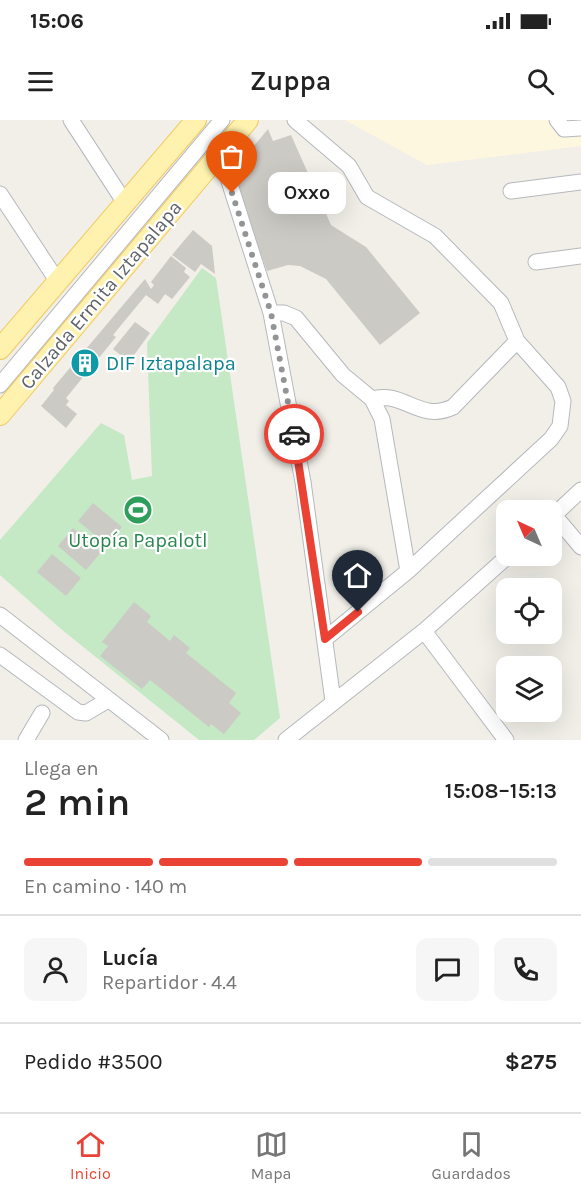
<!DOCTYPE html>
<html lang="es">
<meta charset="utf-8">
<style>
:root{--surface:#fff;--page:#f6f6f6;--text:#222;--muted:#767676;--line:#e0e0e0;--accent:#ea4335}
body{margin:0;font-family:Karla,sans-serif;background:var(--page);color:var(--text);height:100vh;display:flex;flex-direction:column;font-size:22px;white-space:nowrap}
*{box-sizing:border-box;margin:0}
p{font-size:20px;color:var(--muted)}
.icon{flex:none;width:33px;height:33px;fill:none;stroke:currentColor;stroke-width:2;stroke-linecap:round;stroke-linejoin:round}
.map{position:relative;height:620px;overflow:hidden}
.sheet{display:flex;flex-direction:column;background:var(--surface);flex:1}
.sheet>*{flex:none}
.needle{width:39px;rotate:316deg}
.controls{position:absolute;left:496px;top:380px;display:grid;gap:12px}
.controls a{display:grid;place-items:center;width:66px;height:66px;border-radius:12px;background:var(--surface);box-shadow:0 6px 24px #0002;font-size:30px}
.pin{position:absolute;display:grid;place-items:center;width:51px;height:51px;color:#fff;margin:-62px -26px;border-radius:50% 50% 50% 0;rotate:-45deg;box-shadow:0 0 6px #0007}
.pin .icon{rotate:45deg}
.courier{position:absolute;display:grid;place-items:center;width:60px;height:60px;margin:-30px;border:4px solid #ea4335;border-radius:50%;background:#fff;color:#222;box-shadow:0 2px 8px #0007}
.bubble{position:absolute;height:42px;border-radius:12px;background:var(--surface);box-shadow:0 6px 24px #0002;font-size:20px;font-weight:600;line-height:42px;text-align:center}
.headline em{font-style:normal;font-weight:600}
.headline div{display:flex;flex-direction:column-reverse}
.headline{display:flex;align-items:center;justify-content:space-between;height:102px;padding:0 24px}
h1{font-size:39px;font-weight:600;line-height:45px}
.bar{display:grid;grid-template-columns:repeat(4,1fr);gap:9px 6px;align-content:center;height:72px;padding:0 24px}
.bar i{height:8px;border-radius:4px;background:var(--line)}
.bar .on{background:var(--accent)}
.bar p{grid-column:span 4}
.line{display:flex;align-items:center;gap:15px;padding:0 24px;border-top:2px solid var(--line)}
.line div{flex:1}
.round{display:grid;place-items:center;flex:none;width:63px;height:63px;border-radius:12px;background:var(--page)}
.status{display:flex;justify-content:space-between;align-items:center;height:42px;padding:0 30px;background:var(--surface);direction:ltr}
.status svg{height:16px;fill:currentColor}
header{display:flex;justify-content:space-between;align-items:center;height:78px;padding:0 24px;background:var(--surface);font-size:27px;font-weight:600}
.tabs{display:flex;justify-content:space-around;align-items:center;height:84px;border-top:2px solid var(--line);background:var(--surface);font-size:16px;color:var(--muted)}
.tabs a{display:grid;justify-items:center;gap:3px}
.tabs .on{color:var(--accent)}
.map>svg:first-child{display:block}
</style>
<div class="status"><b>15:06</b><svg viewBox="0 0 49 12"><path d="M0 12V9h3v3zM5 12V6h3v6zM10 12V3h3v9zM15 12V0h3v12zM26 1h20v11H26zM47 4h2v5h-2z"/></svg></div>
<header><svg class="icon" aria-label="menu" viewBox="0 0 24 24"><path d="M4 6h16M4 12h16M4 18h16"/></svg>Zuppa<svg class="icon" aria-label="search" viewBox="0 0 24 24"><circle cx="10" cy="10" r="6"/><path d="M15 15l6 6"/></svg></header>
<div class="map">
<svg width="581" height="620" viewBox="0 0 581 620">
<rect width="100%" height="100%" fill="#f1efe8"/>
<path fill="#fef7e0" d="M345,0H581V26L427,45Z"/>
<path fill="#c5e8c5" d="M202,148L216,158L280,598L254,620H199L61,509L0,455V420L101,303L124,315L132,360L152,356L147,223Z"/>
<path fill="#cccac5" d="M268,9L273,21L291,15L331,105L366,127L420,193L380,225L326,159L300,146L288,145L267,151L232,52Z
M193,110L212,126L215,154L201,144L195,152L172,135Z
M171,136L186,148L184,152L190,157L172,179L165,174L158,184L146,175L113,215L116,217L66,278L69,281L66,285L77,294L66,308L41,286L54,270L53,268L145,159L151,169L154,165L151,162Z
M135,202L150,213L129,242L113,229Z
M93,383L122,407L107,425L78,401Z
M73,408L101,432L86,450L58,426Z
M52,434L81,458L66,476L37,452Z
M134,482L151,496L147,502L170,521L174,515L190,528L186,533L236,573L229,583L241,593L224,614L211,604L209,607L150,560L142,569L100,536L108,526L102,522Z"/>
<g fill="none" stroke-linecap="round" stroke-linejoin="round">
<g stroke="#b5b8bc" stroke-width="17">
<path id="minor" d="M71,0L125,83
M295,0L349,46L367,77L435,116L501,183L517,221L558,267L563,281L560,306L551,319L408,451L325,519
M557,0L564,9L581,8
M220,33L271,193L303,362L333,581
M511,71L581,62
M0,74L58,162
M536,142L581,136
M271,193H284L296,198L343,255L372,279C404,270 419,303 453,287L517,221
M0,265L222,0
M372,279L382,299L408,451
M554,395L581,427
M552,397L581,370
M0,495L161,620
M424,511L506,620
M0,535L78,592L86,593L108,580
M26,620L42,593
M286,620L424,511L509,435"/>
</g>
<g stroke="#f2c960" stroke-width="22">
<path id="major" d="M0,229L196,0
M0,295L248,0"/>
</g>
<use href="#minor" stroke="#fff" stroke-width="15"/>
<use href="#major" stroke="#fff2af" stroke-width="20"/>
</g>
<g fill="none" stroke-linecap="round" stroke-linejoin="round">
<path stroke="#929495" stroke-width="6" stroke-dasharray="0 10.8" d="M232,73L271,193L294,314"/>
<path stroke="#ea4335" stroke-width="8" d="M294,314L325,519L358,492"/>
</g>
<defs>
<g id="building-disc" transform="scale(1.5)"><circle r="9.5" fill="#0f9aa8" stroke="#fff"/><path d="M-4-6H4V6H1V3H-1V6H-4ZM-2.5-4.3h1.7v1.8h-1.7ZM.8-4.3h1.7v1.8H.8ZM-2.5-1h1.7V.8h-1.7ZM.8-1h1.7V.8H.8Z" fill="#fff"/></g>
<g id="stadium-disc" transform="scale(1.5)"><circle r="9.5" fill="#2e9e5b" stroke="#fff"/><path d="M0-5a6.5 5 0 1 0 0 10a6.5 5 0 1 0 0-10ZM-3.5-1.8h7v3.6h-7Z" fill="#fff"/></g>
</defs>
<g fill-rule="evenodd">
<use href="#building-disc" x="85" y="243"/>
<use href="#stadium-disc" x="138" y="390"/>
</g>
<g text-anchor="middle" dominant-baseline="central" stroke-width="4.5" stroke-linejoin="round" paint-order="stroke">
<g font-size="20" fill="#5f6368" stroke="#fff">
<text transform="translate(101 175) rotate(-50)">Calzada Ermita Iztapalapa</text>
</g>
<g font-size="20" fill="#0d838f" stroke="#fff" text-anchor="start">
<text x="106" y="243">DIF Iztapalapa</text>
</g>
<g font-size="20" fill="#27864d" stroke="#fff">
<text x="138" y="420">Utopía Papalotl</text>
</g>
</g>
</svg>
<div class="controls">
<a><svg class="needle" viewBox="-14 -14 28 28"><path d="M0-13l5 13h-10z" fill="#e53935"/><path d="M0 13l5-13h-10z" fill="#767676"/></svg></a>
<a><svg class="icon" aria-label="locate" viewBox="0 0 24 24"><circle cx="12" cy="12" r="6"/><path d="M12 2v4M12 18v4M2 12h4M18 12h4"/></svg></a>
<a><svg class="icon" aria-label="layers" viewBox="0 0 24 24"><path d="M12 4l9 5-9 5-9-5zM3 14l9 5 9-5"/></svg></a>
</div>
<div class="pin" style="left:232px;top:73px;background:#ea580c"><svg class="icon" aria-label="bag" viewBox="0 0 24 24"><path d="M5 8h14l-1 12H6zM9 8a3 3 0 0 1 6 0"/></svg></div>
<div class="pin" style="left:358px;top:492px;background:#1f2937"><svg class="icon" aria-label="home" viewBox="0 0 24 24"><path d="M3 11l9-7 9 7M6 9v11h12V9"/></svg></div>
<div class="courier" style="left:294px;top:314px"><svg class="icon" aria-label="car" viewBox="0 0 24 24"><path d="M5 17H2v-5l4-1 3-4h7l3 4 3 1v5h-3M9 17h6M6 11h13"/><circle cx="7" cy="17" r="2"/><circle cx="17" cy="17" r="2"/></svg></div>
<div class="bubble" style="left:268px;top:52px;width:78px">Oxxo</div>
</div>
<section class="sheet">
<div class="headline"><div><h1>2 min</h1><p>Llega en</p></div><em>15:08–15:13</em></div>
<div class="bar"><i class="on"></i><i class="on"></i><i class="on"></i><i></i><p>En camino · 140 m</p></div>
<div class="line" style="height:108px"><a class="round"><svg class="icon" aria-label="person" viewBox="0 0 24 24"><circle cx="12" cy="8" r="4"/><path d="M4 21q1-7 8-7t8 7"/></svg></a><div><b>Lucía</b><p>Repartidor · 4.4</p></div><a class="round"><svg class="icon" aria-label="chat" viewBox="0 0 24 24"><path d="M4 5h16v11H9l-5 4z"/></svg></a><a class="round"><svg class="icon" aria-label="phone" viewBox="0 0 24 24"><path d="M5 4h4l2 5-3 2q2 4 5 5l2-3 5 2v4C11 20 4 13 5 4z"/></svg></a></div>
<div class="line" style="height:78px"><div>Pedido #3500</div><b>$275</b></div>
</section>
<nav class="tabs">
<a class="on"><svg class="icon" aria-label="home" viewBox="0 0 24 24"><path d="M3 11l9-7 9 7M6 9v11h12V9"/></svg>Inicio</a>
<a><svg class="icon" aria-label="map" viewBox="0 0 24 24"><path d="M3 6l6-2 6 2 6-2v14l-6 2-6-2-6 2zM9 4v14M15 6v14"/></svg>Mapa</a>
<a><svg class="icon" aria-label="saved" viewBox="0 0 24 24"><path d="M7 4h10v16l-5-4-5 4z"/></svg>Guardados</a>
</nav>
